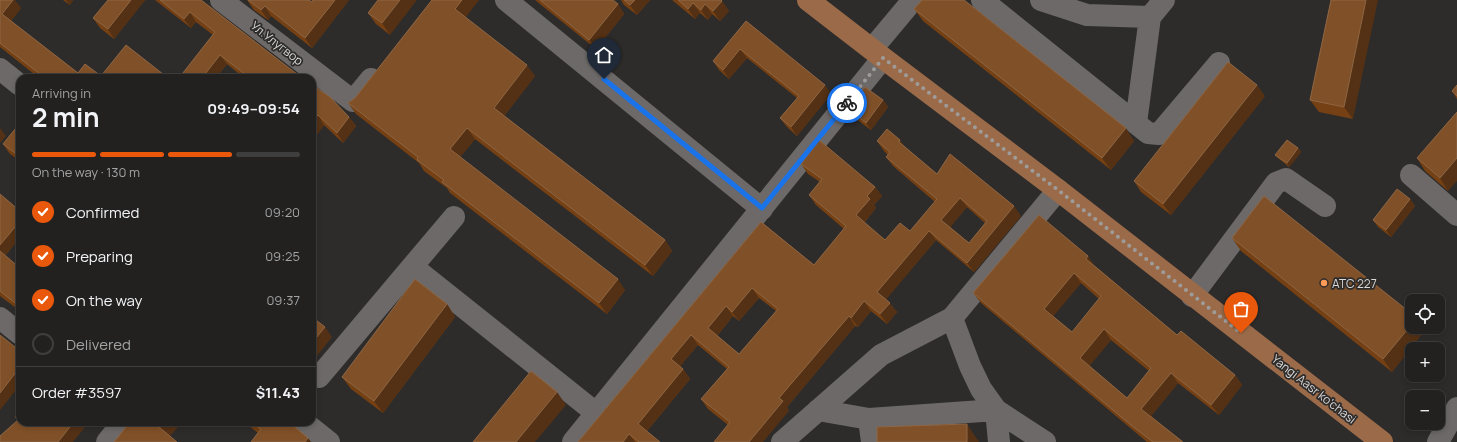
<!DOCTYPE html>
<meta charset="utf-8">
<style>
:root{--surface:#222120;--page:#2a2929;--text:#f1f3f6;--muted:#a2a3a5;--line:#3f3e3e;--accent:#ea580c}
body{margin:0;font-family:Manrope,sans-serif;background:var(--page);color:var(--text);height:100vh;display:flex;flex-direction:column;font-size:15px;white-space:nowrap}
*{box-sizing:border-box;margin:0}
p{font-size:13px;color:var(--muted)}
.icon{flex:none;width:22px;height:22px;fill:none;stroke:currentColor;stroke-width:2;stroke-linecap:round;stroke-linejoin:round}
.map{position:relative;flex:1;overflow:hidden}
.side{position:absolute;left:16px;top:74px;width:300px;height:352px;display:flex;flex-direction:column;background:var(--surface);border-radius:12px;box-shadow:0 2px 6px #0003,0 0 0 1px var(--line)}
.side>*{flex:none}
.controls{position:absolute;left:1405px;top:294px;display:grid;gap:8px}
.controls a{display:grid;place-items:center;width:40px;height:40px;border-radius:8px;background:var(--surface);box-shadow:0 2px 6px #0003,0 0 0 1px var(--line);font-size:20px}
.pin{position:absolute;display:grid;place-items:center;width:34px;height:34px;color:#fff;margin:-41px -17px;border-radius:50% 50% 50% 0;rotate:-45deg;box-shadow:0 0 4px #0007}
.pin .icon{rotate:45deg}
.courier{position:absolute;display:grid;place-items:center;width:40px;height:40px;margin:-20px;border:3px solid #1a73e8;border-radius:50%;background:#fff;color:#222;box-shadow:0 1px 5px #0007}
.overview em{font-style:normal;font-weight:700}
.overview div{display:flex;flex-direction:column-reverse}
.overview{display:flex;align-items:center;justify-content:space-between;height:68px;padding:0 16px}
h1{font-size:26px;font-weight:700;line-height:30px}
.bar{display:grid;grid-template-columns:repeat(4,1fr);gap:6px 4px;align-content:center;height:48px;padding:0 16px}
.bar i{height:5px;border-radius:3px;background:var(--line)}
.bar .on{background:var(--accent)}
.bar p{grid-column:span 4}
.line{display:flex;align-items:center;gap:10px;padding:0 16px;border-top:1px solid var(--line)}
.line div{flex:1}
ol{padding:0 16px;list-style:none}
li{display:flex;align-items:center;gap:12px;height:44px}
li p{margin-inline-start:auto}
li .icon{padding:4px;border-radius:50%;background:var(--accent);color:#fff;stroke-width:4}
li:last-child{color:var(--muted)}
li i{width:22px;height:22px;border:2px solid var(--line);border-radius:50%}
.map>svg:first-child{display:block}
</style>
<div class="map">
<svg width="1457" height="442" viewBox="0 0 1457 442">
<rect width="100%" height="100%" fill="#2e2c2b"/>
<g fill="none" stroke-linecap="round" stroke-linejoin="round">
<path stroke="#6c6968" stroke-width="22" d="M221,0L353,101L371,79
M506,0L762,209
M982,0L1148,133L1159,134L1219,63
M1041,0L1087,15L1150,17
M872,49L913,0
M0,69L20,85
M1136,123L1150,17L1164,0
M1411,175L1457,215
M413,267L596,413
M1192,296L1276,183L1286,179L1325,206
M0,318L20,334
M952,318L970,366L981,389L996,410L1045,442
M319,377L454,217
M818,410L869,419
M304,422L329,442
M107,442L123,422
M573,442L883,58
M782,442L881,355L952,318L1058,190
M872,442L869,419L996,410L999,442
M1438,442L1457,408"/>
<path stroke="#9b6b49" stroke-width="22" d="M808,0L883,58L1058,190L1382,442"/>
</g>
<path fill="#754013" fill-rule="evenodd" d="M0,0L21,8L11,21L78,73L101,76L168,78H39L0,47Z
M63,0H73L70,5Z
M108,0H145L114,39L100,28L93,18Z
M155,0H201L302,78H244L227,64L216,78L213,35L196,22L191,28Z
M247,0L312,2L313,0H349L312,48L271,16L268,20L254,10Z
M378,0L390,35L376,24L368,13Z
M432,0H479L465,17L535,76L504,116L665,240L672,251L653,276L475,139L460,157L625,290L607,314L450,193L447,188L424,171L419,163L356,114L348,103L355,98Z
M535,0H613L618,4L624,14L596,49Z
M621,0H650L637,15L624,5Z
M672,0H721L729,11L720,21L712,14L708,20L700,13L695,19Z
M1331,0L1353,119L1319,112L1310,100Z
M914,9L1134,141L1111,170L923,21Z
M746,21L831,94L797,136L787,127L780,118L797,98L747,58L729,79L719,70L713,61Z
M312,85L349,117L356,126L343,143L324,125L312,141Z
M1457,85V99L1452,91Z
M1265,96L1171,215L1141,192L1134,181Z
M883,100L888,107L871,130L852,116L848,109Z
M1457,112L1448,191L1425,171L1417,158Z
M20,123V161L10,154L3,144Z
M877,141L906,148L937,174L1021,216L974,272L936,240L886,299L897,312L887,324L871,311L858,327L855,326L787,407L789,411L728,425L708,409L701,399L727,369L698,345L680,366L683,369L690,379L647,431L660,442H578L761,222L814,265L844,229L816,205L809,195L820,182L808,174L801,164L875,187L882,196L874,205L876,208L864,223L885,240L910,231L935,202L893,166L886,157L888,155L884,151ZM967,207L985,223L969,243L950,227ZM759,298L776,311L739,354L717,336L733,316L739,321Z
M1298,148L1301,152L1289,167L1278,158L1275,155Z
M0,194L20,237L5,256L20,268V311L0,296Z
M1410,199L1415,206L1391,237L1378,227L1373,220Z
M1232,238L1425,330L1392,372L1241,251Z
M1095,266L1177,335L1235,375L1242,385L1219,415L1178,383L1151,416L1183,442H1147L981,303L973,293ZM1081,283L1099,299L1072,332L1053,316ZM1111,340L1149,371L1127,398L1089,366Z
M447,304L455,317L383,413L351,389L342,377Z
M244,422H289L258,433Z"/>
<path fill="#543114" d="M13,0H15L21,8L9,24L2,14Z
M66,0H73L70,5Z
M131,0H145L114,39L108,29Z
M335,0H349L312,48L305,38Z
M400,0H417L390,35L382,23Z
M462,0H479L463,21L455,9Z
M635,0H650L637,15L630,5Z
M1366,0H1378L1353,119L1344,107Z
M722,1L729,11L720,21L713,11Z
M693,3L700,13L695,19L688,9Z
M618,4L624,14L596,49L589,40Z
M705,4L712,14L708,20L701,10Z
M265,6L271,16L268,20L261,10Z
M190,12L196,22L191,28L184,19Z
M740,49L747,58L729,79L723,70Z
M220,55L227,64L216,78H202Z
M527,65L535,76L502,119L494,108Z
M825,85L831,94L797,136L791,127Z
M1257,85L1265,96L1171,215L1163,204Z
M883,100L888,107L871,130L866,123Z
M318,115L324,125L312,141V122Z
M349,117L356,126L343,143L337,133Z
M0,128L6,136L0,143Z
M467,128L475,139L458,160L450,149Z
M1126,128L1134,141L1111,170L1102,158Z
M900,140L907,150L899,142Z
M1298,148L1301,152L1289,167L1287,163Z
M1457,158V181L1448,191L1440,178Z
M875,187L882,196L874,205L876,208L862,225L856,215L867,196Z
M960,198L967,207L948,230L941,220Z
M1410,199L1415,206L1391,237L1386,230Z
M1014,206L1021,216L974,272L967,263Z
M20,221V237L3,258L0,253V245Z
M929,231L936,240L884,302L877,292Z
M665,240L672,251L653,276L645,265Z
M1088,256L1095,266L1093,269L1086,259Z
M1074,273L1081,283L1051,319L1044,309Z
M618,279L625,290L607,314L599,303Z
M752,288L759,298L739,321L732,312Z
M864,301L871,311L858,327L851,318Z
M890,303L897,312L887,324L880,314Z
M447,304L455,317L383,413L374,401Z
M726,306L733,316L715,338L708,328Z
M849,316L855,326L787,407L789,411L763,442H749L779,398Z
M1412,324V327H1423L1425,330L1392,372L1383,359Z
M325,327L332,337L312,362V343Z
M1104,329L1111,340L1087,369L1080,358Z
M691,335L698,345L678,369L671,359Z
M20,367V385L0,410V393Z
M683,369L690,379L645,433L638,424Z
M1171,373L1178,383L1149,419L1141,409Z
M1235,375L1242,385L1219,415L1211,405Z
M557,392L566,405L535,442H516Z
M74,422H89L73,442H58Z
M164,422H183L167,439L159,427Z
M967,424L979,442H967Z
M629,434L635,442H623Z
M308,438L311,442H305Z"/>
<path fill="#805128" stroke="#8e6644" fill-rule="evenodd" d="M0,0H13L2,14L78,73L85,64L101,76L126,45L168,78H45L0,43Z
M108,0H131L108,29L93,18Z
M160,0H201L302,78H250L220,55L202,78H179L215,32L190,12L184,19Z
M248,0H309L312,2L313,0H335L305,38L265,6L261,10Z
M378,0H400L382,23L368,13Z
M432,0H462L455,9L527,65L494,108L665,240L645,265L467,128L450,149L618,279L599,303L442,182L444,180L417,160L418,157L348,103L355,98Z
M540,0H613L618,4L589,40Z
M624,0H635L630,5Z
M678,0H721L722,1L713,11L705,4L701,10L693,3L688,9Z
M922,0H964L1126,128L1102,158L914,9Z
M1331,0H1366L1344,107L1310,100Z
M746,21L825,85L791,127L780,118L799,96L740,49L723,70L713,61Z
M1228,62L1257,85L1163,204L1134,181Z
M312,85L330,97L349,117L337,133L318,115L312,122Z
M1457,85V96L1452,91Z
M865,87L883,100L866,123L848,109Z
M1457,112V158L1440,178L1417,158Z
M20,123V157L3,144Z
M887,129L900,140L899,142L937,174L950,154L1014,206L967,263L929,231L877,292L890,303L880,314L864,301L851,318L849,316L779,398L783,401L749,442H714L730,422L701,399L729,367L691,335L671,359L683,369L638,424L660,442H639L629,434L623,442H578L761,222L814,265L846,226L809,195L822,179L801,164L819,140L875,187L867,196L870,199L856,215L885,240L900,223L910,231L937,199L886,157L890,152L877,141ZM960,198L987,221L969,243L941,220ZM752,288L778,309L739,354L708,328L726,306L732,312Z
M1287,140L1298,148L1287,163L1275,155Z
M1397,189L1410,199L1386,230L1373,220Z
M0,194L20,211V221L0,245Z
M1264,196L1412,314V324L1383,359L1232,238Z
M1039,215L1088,256L1086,259L1177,335L1181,331L1235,375L1211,405L1171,373L1141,409L1183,442H1153L1131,425L973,293ZM1074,273L1101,296L1072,332L1044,309ZM1104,329L1151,368L1127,398L1080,358Z
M0,251L20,268V307L0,291Z
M415,279L447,304L374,401L342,377Z
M312,317L325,327L312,343Z
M0,335L20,351V367L0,393Z
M531,371L557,392L516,442H473Z
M20,411V422H74L58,442H0V436L18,420L15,417Z
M130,422H164L159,427L177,442H114Z
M251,422H289L308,438L305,442H251L261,429Z
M967,424V442H877V427Z"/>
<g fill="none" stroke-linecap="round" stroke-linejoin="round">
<path stroke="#9e9c9b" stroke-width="4" stroke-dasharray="0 7.2" d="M847,103L883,58L1058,190L1241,333"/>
<path stroke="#1a73e8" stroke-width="5" d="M604,79L762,208L847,103"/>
</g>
<circle fill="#fe9b58" stroke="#2e2c2b" stroke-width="1.5" cx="1324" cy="283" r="4"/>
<g text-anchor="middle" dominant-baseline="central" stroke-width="3.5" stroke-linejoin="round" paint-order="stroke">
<g font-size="12" fill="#dad9d8" stroke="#2e2c2b">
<text transform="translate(277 43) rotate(38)">Ул.Улугвор</text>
<text transform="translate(1314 389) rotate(38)">Yangi Aasr ko'chasi</text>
</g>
<g font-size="12" fill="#dad9d8" stroke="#2e2c2b" text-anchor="start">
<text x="1332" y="283">АТС 227</text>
</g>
</g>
</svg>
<div class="controls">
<a><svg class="icon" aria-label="locate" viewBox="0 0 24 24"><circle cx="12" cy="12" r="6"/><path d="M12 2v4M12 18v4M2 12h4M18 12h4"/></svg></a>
<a>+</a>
<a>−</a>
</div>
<div class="pin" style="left:1241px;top:333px;background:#ea580c"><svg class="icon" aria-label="bag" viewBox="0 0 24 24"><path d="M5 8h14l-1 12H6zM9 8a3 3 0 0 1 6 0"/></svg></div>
<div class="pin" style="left:604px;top:79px;background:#1f2937"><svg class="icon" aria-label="home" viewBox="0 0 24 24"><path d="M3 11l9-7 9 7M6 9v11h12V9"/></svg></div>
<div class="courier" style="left:847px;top:103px"><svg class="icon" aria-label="bike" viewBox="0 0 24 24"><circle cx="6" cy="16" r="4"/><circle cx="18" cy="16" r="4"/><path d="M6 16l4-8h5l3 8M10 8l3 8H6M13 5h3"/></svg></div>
<section class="side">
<div class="overview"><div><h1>2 min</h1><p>Arriving in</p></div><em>09:49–09:54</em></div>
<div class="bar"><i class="on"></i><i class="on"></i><i class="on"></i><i></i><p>On the way · 130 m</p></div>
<ol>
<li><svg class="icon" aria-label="check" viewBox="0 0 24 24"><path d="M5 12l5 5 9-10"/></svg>Confirmed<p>09:20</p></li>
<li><svg class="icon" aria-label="check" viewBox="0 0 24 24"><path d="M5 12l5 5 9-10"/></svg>Preparing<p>09:25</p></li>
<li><svg class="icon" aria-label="check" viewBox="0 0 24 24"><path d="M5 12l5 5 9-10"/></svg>On the way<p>09:37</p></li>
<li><i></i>Delivered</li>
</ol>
<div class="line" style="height:52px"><div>Order #3597</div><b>$11.43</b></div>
</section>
</div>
